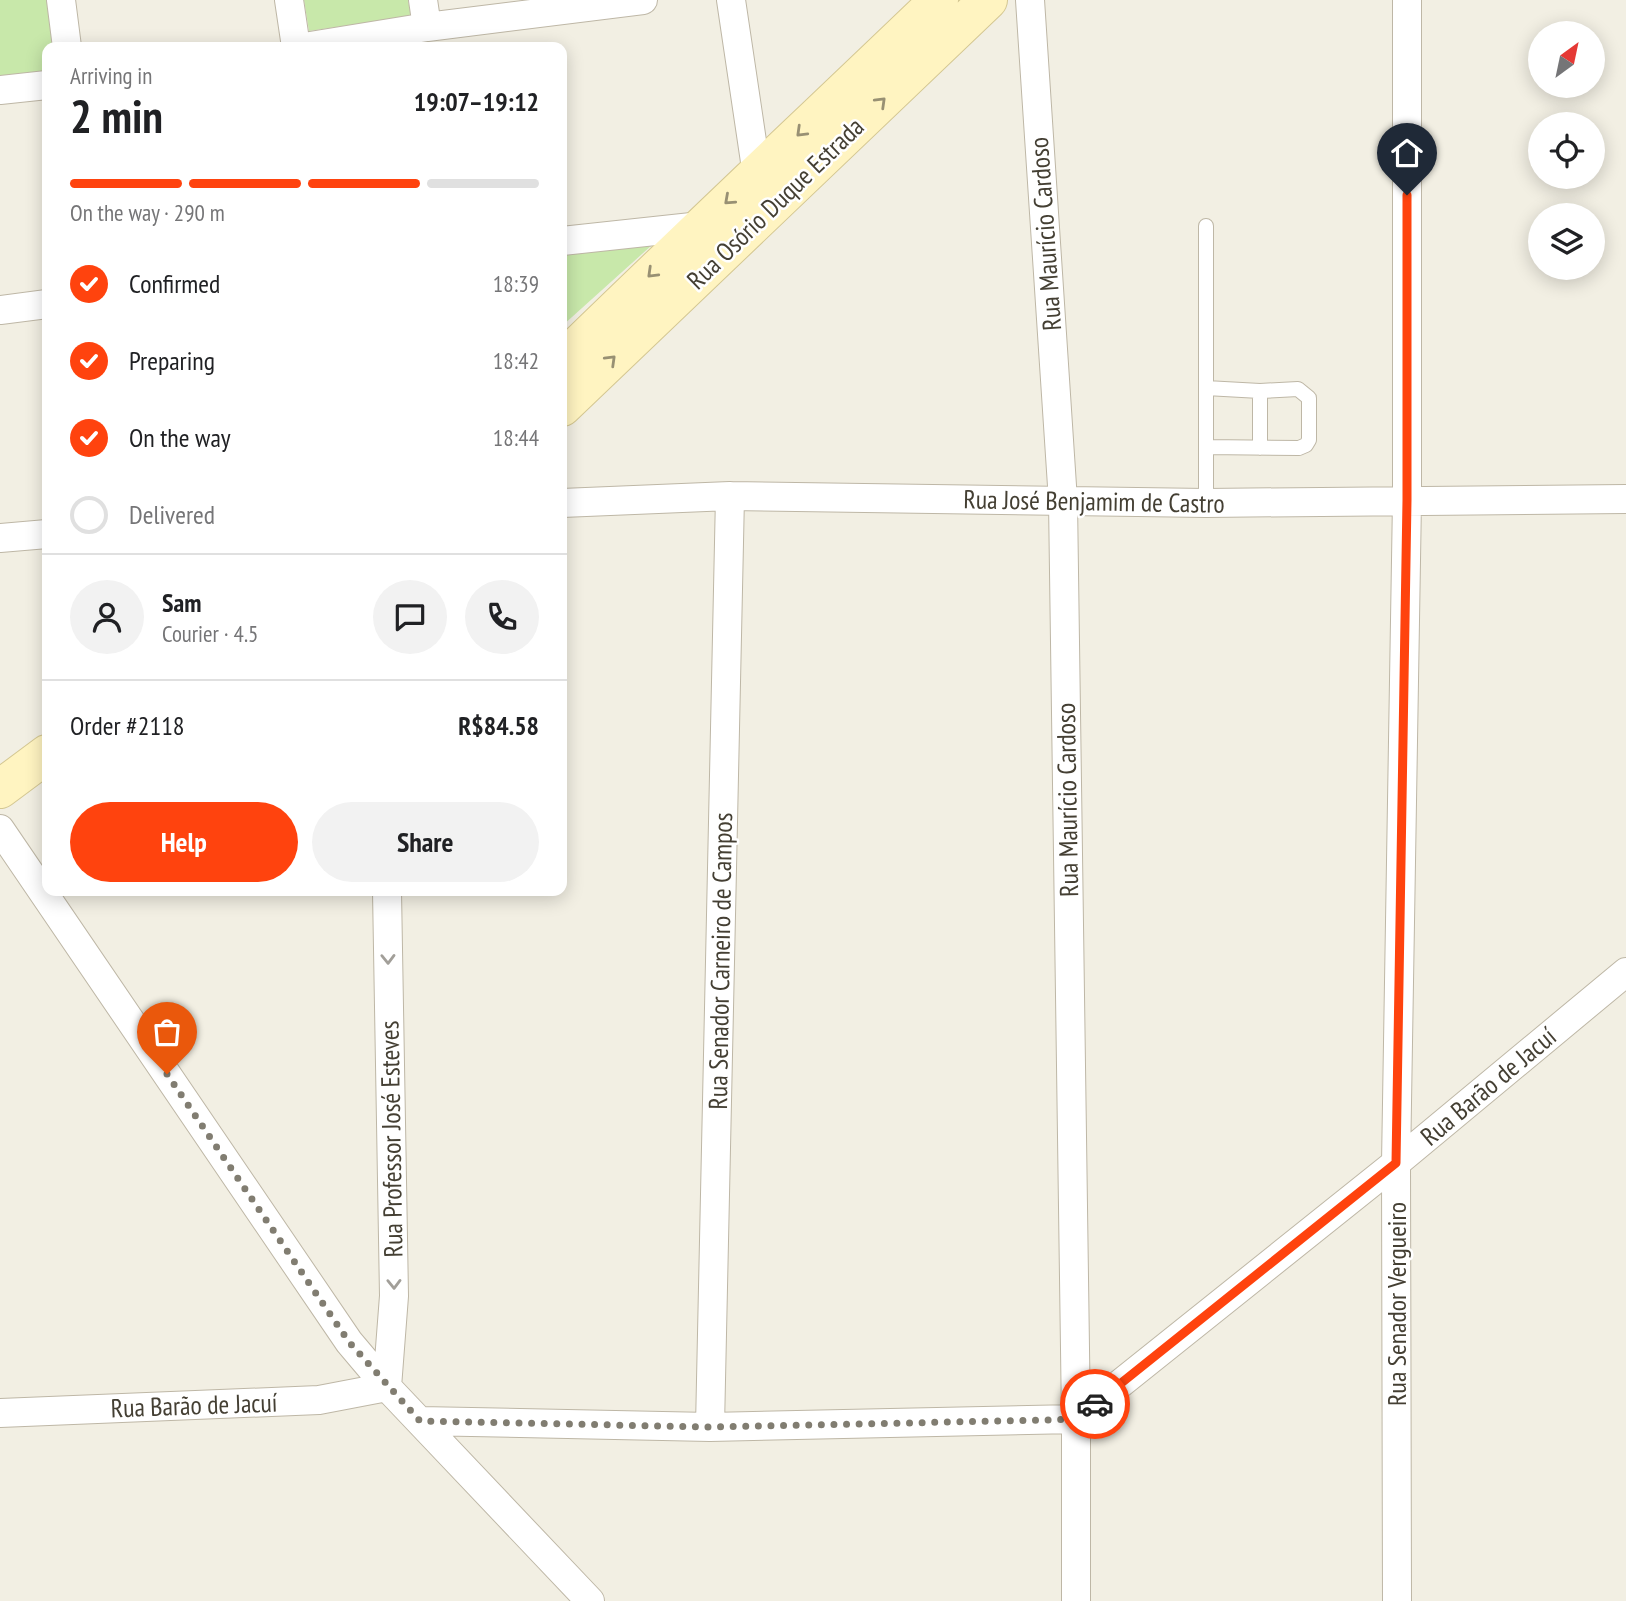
<!DOCTYPE html>
<meta charset="utf-8">
<style>
:root{--surface:#fff;--page:#f2f2f2;--text:#202124;--muted:#757577;--line:#e0e0e0;--accent:#ff430e}
body{margin:0;font-family:"PT Sans Narrow",sans-serif;background:var(--page);color:var(--text);height:100vh;display:flex;flex-direction:column;font-size:26px;white-space:nowrap}
*{box-sizing:border-box;margin:0}
p{font-size:23px;color:var(--muted)}
.icon{flex:none;width:38px;height:38px;fill:none;stroke:currentColor;stroke-width:2;stroke-linecap:round;stroke-linejoin:round}
.map{position:relative;flex:1;overflow:hidden}
.sheet{position:absolute;left:42px;top:42px;width:525px;height:854px;display:flex;flex-direction:column;background:var(--surface);border-radius:14px;box-shadow:0 4px 18px #0003}
.sheet>*{flex:none}
.needle{width:46px;rotate:33deg}
.fabs{position:absolute;left:1528px;top:21px;display:grid;gap:14px}
.fabs a{display:grid;place-items:center;width:77px;height:77px;border-radius:50%;background:var(--surface);box-shadow:0 4px 18px #0003;font-size:35px}
.pin{position:absolute;display:grid;place-items:center;width:60px;height:60px;color:#fff;margin:-72px -30px;border-radius:50% 50% 50% 0;rotate:-45deg;box-shadow:0 0 7px #0007}
.pin .icon{rotate:45deg}
.courier{position:absolute;display:grid;place-items:center;width:70px;height:70px;margin:-35px;border:5px solid #ff430e;border-radius:50%;background:#fff;color:#222;box-shadow:0 2px 9px #0007}
.overview em{font-style:normal;font-weight:600}
.overview div{display:flex;flex-direction:column-reverse}
.overview{display:flex;align-items:center;justify-content:space-between;height:119px;padding:0 28px}
h1{font-size:46px;font-weight:600;line-height:52px}
.bar{display:grid;grid-template-columns:repeat(4,1fr);gap:10px 7px;align-content:center;height:84px;padding:0 28px}
.bar i{height:9px;border-radius:5px;background:var(--line)}
.bar .active{background:var(--accent)}
.bar p{grid-column:span 4}
.line{display:flex;align-items:center;gap:18px;padding:0 28px;border-top:2px solid var(--line)}
.line div{flex:1}
.round{display:grid;place-items:center;flex:none;width:74px;height:74px;border-radius:37px;background:var(--page)}
ol{padding:0 28px;list-style:none}
li{display:flex;align-items:center;gap:21px;height:77px}
li p{margin-inline-start:auto}
li .icon{padding:7px;border-radius:50%;background:var(--accent);color:#fff;stroke-width:4}
li:last-child{color:var(--muted)}
li i{width:38px;height:38px;border:4px solid var(--line);border-radius:50%}
.action{display:flex;gap:14px;margin-top:auto;padding:14px 28px}
.action a{flex:1;height:80px;border-radius:42px;background:var(--accent);color:#fff;font-size:28px;font-weight:600;line-height:80px;text-align:center}
.action a+a{background:var(--page);color:var(--text)}
.map>svg:first-child{display:block}
</style>
<div class="map">
<svg width="1626" height="1601" viewBox="0 0 1626 1601">
<rect width="100%" height="100%" fill="#f2efe3"/>
<path fill="#c8e8aa" d="M0,0H50L57,47H47V79L0,86Z
M304,0H408L411,16L309,31Z
M652,245L562,326V255Z"/>
<g fill="none" stroke-linecap="round" stroke-linejoin="round">
<g stroke="#beb7a6" stroke-width="16">
<path id="lane" d="M1206,388L1260,391L1298,389L1309,398V440L1306,445L1299,448L1206,447
M1260,448V391
M1206,503V226"/>
</g>
<g stroke="#beb7a6" stroke-width="30">
<path id="street" d="M61,0L67,47
M289,0L296,47
M423,0L427,27
M731,0L757,175L765,184
M1030,0L1063,501L1076,1419V1601
M304,47L427,27L643,0
M0,90L47,85
M562,241L701,226L706,231
M0,310L47,304
M562,503L730,496L1206,503L1626,499
M0,538L47,534
M0,829L349,1342L387,1387L590,1601
M0,1413L319,1400L387,1387L394,1296L387,891
M420,1421L710,1427L1076,1419L1396,1163L1626,972
M710,1427L730,496
M1397,1601L1396,1163L1407,500V0"/>
</g>
<g stroke="#d4c792" stroke-width="40">
<path id="secondary" d="M562,361C686,240 813,121 939,0
M562,407L988,0
M0,789L47,754"/>
</g>
<use href="#lane" stroke="#fff" stroke-width="14"/>
<use href="#street" stroke="#fff" stroke-width="28"/>
<use href="#secondary" stroke="#fff4c1" stroke-width="38"/>
</g>
<defs><path id="oneway-chevron" d="M-2-3.5L2.5 0L-2 3.5" fill="none" stroke-width="1.6" stroke-linecap="round" stroke-linejoin="round" transform="scale(1.75)"/></defs>
<g stroke="#989073">
<use href="#oneway-chevron" transform="translate(881 102) rotate(-44)"/>
<use href="#oneway-chevron" transform="translate(801 132) rotate(136)"/>
<use href="#oneway-chevron" transform="translate(729 200) rotate(138)"/>
<use href="#oneway-chevron" transform="translate(652 273) rotate(136)"/>
<use href="#oneway-chevron" transform="translate(611 360) rotate(-44)"/>
</g>
<g stroke="#a29f99">
<use href="#oneway-chevron" transform="translate(388 959) rotate(89)"/>
<use href="#oneway-chevron" transform="translate(394 1284) rotate(89)"/>
</g>
<g fill="none" stroke-linecap="round" stroke-linejoin="round">
<path stroke="#817d71" stroke-width="7" stroke-dasharray="0 12.6" d="M167,1074L349,1342L420,1421L710,1427L1050,1420L1076,1419L1095,1404"/>
<path stroke="#ff430e" stroke-width="9" d="M1095,1404L1396,1163L1407,500V195"/>
</g>
<g text-anchor="middle" dominant-baseline="central" stroke-width="5" stroke-linejoin="round" paint-order="stroke">
<g font-size="26" fill="#443f33" stroke="#fff">
<text transform="translate(775 203) rotate(-44)">Rua Osório Duque Estrada</text>
<text transform="translate(1045 234) rotate(-94)">Rua Maurício Cardoso</text>
<text transform="translate(1094 501) rotate(1)">Rua José Benjamim de Castro</text>
<text transform="translate(1067 800) rotate(-91)">Rua Maurício Cardoso</text>
<text transform="translate(720 961) rotate(-89)">Rua Senador Carneiro de Campos</text>
<text transform="translate(1488 1086) rotate(-40)">Rua Barão de Jacuí</text>
<text transform="translate(391 1139) rotate(-91)">Rua Professor José Esteves</text>
<text transform="translate(1396 1304) rotate(-90)">Rua Senador Vergueiro</text>
<text transform="translate(194 1405) rotate(-2)">Rua Barão de Jacuí</text>
</g>
</g>
</svg>
<div class="fabs">
<a><svg class="needle" viewBox="-14 -14 28 28"><path d="M0-13l5 13h-10z" fill="#e53935"/><path d="M0 13l5-13h-10z" fill="#757577"/></svg></a>
<a><svg class="icon" aria-label="locate" viewBox="0 0 24 24"><circle cx="12" cy="12" r="6"/><path d="M12 2v4M12 18v4M2 12h4M18 12h4"/></svg></a>
<a><svg class="icon" aria-label="layers" viewBox="0 0 24 24"><path d="M12 4l9 5-9 5-9-5zM3 14l9 5 9-5"/></svg></a>
</div>
<div class="pin" style="left:167px;top:1074px;background:#ea580c"><svg class="icon" aria-label="bag" viewBox="0 0 24 24"><path d="M5 8h14l-1 12H6zM9 8a3 3 0 0 1 6 0"/></svg></div>
<div class="pin" style="left:1407px;top:195px;background:#1f2937"><svg class="icon" aria-label="home" viewBox="0 0 24 24"><path d="M3 11l9-7 9 7M6 9v11h12V9"/></svg></div>
<div class="courier" style="left:1095px;top:1404px"><svg class="icon" aria-label="car" viewBox="0 0 24 24"><path d="M5 17H2v-5l4-1 3-4h7l3 4 3 1v5h-3M9 17h6M6 11h13"/><circle cx="7" cy="17" r="2"/><circle cx="17" cy="17" r="2"/></svg></div>
<section class="sheet">
<div class="overview"><div><h1>2 min</h1><p>Arriving in</p></div><em>19:07–19:12</em></div>
<div class="bar"><i class="active"></i><i class="active"></i><i class="active"></i><i></i><p>On the way · 290 m</p></div>
<ol>
<li><svg class="icon" aria-label="check" viewBox="0 0 24 24"><path d="M5 12l5 5 9-10"/></svg>Confirmed<p>18:39</p></li>
<li><svg class="icon" aria-label="check" viewBox="0 0 24 24"><path d="M5 12l5 5 9-10"/></svg>Preparing<p>18:42</p></li>
<li><svg class="icon" aria-label="check" viewBox="0 0 24 24"><path d="M5 12l5 5 9-10"/></svg>On the way<p>18:44</p></li>
<li><i></i>Delivered</li>
</ol>
<div class="line" style="height:126px"><a class="round"><svg class="icon" aria-label="person" viewBox="0 0 24 24"><circle cx="12" cy="8" r="4"/><path d="M4 21q1-7 8-7t8 7"/></svg></a><div><b>Sam</b><p>Courier · 4.5</p></div><a class="round"><svg class="icon" aria-label="chat" viewBox="0 0 24 24"><path d="M4 5h16v11H9l-5 4z"/></svg></a><a class="round"><svg class="icon" aria-label="phone" viewBox="0 0 24 24"><path d="M5 4h4l2 5-3 2q2 4 5 5l2-3 5 2v4C11 20 4 13 5 4z"/></svg></a></div>
<div class="line" style="height:91px"><div>Order #2118</div><b>R$84.58</b></div>
<div class="action"><a>Help</a><a>Share</a></div>
</section>
</div>
